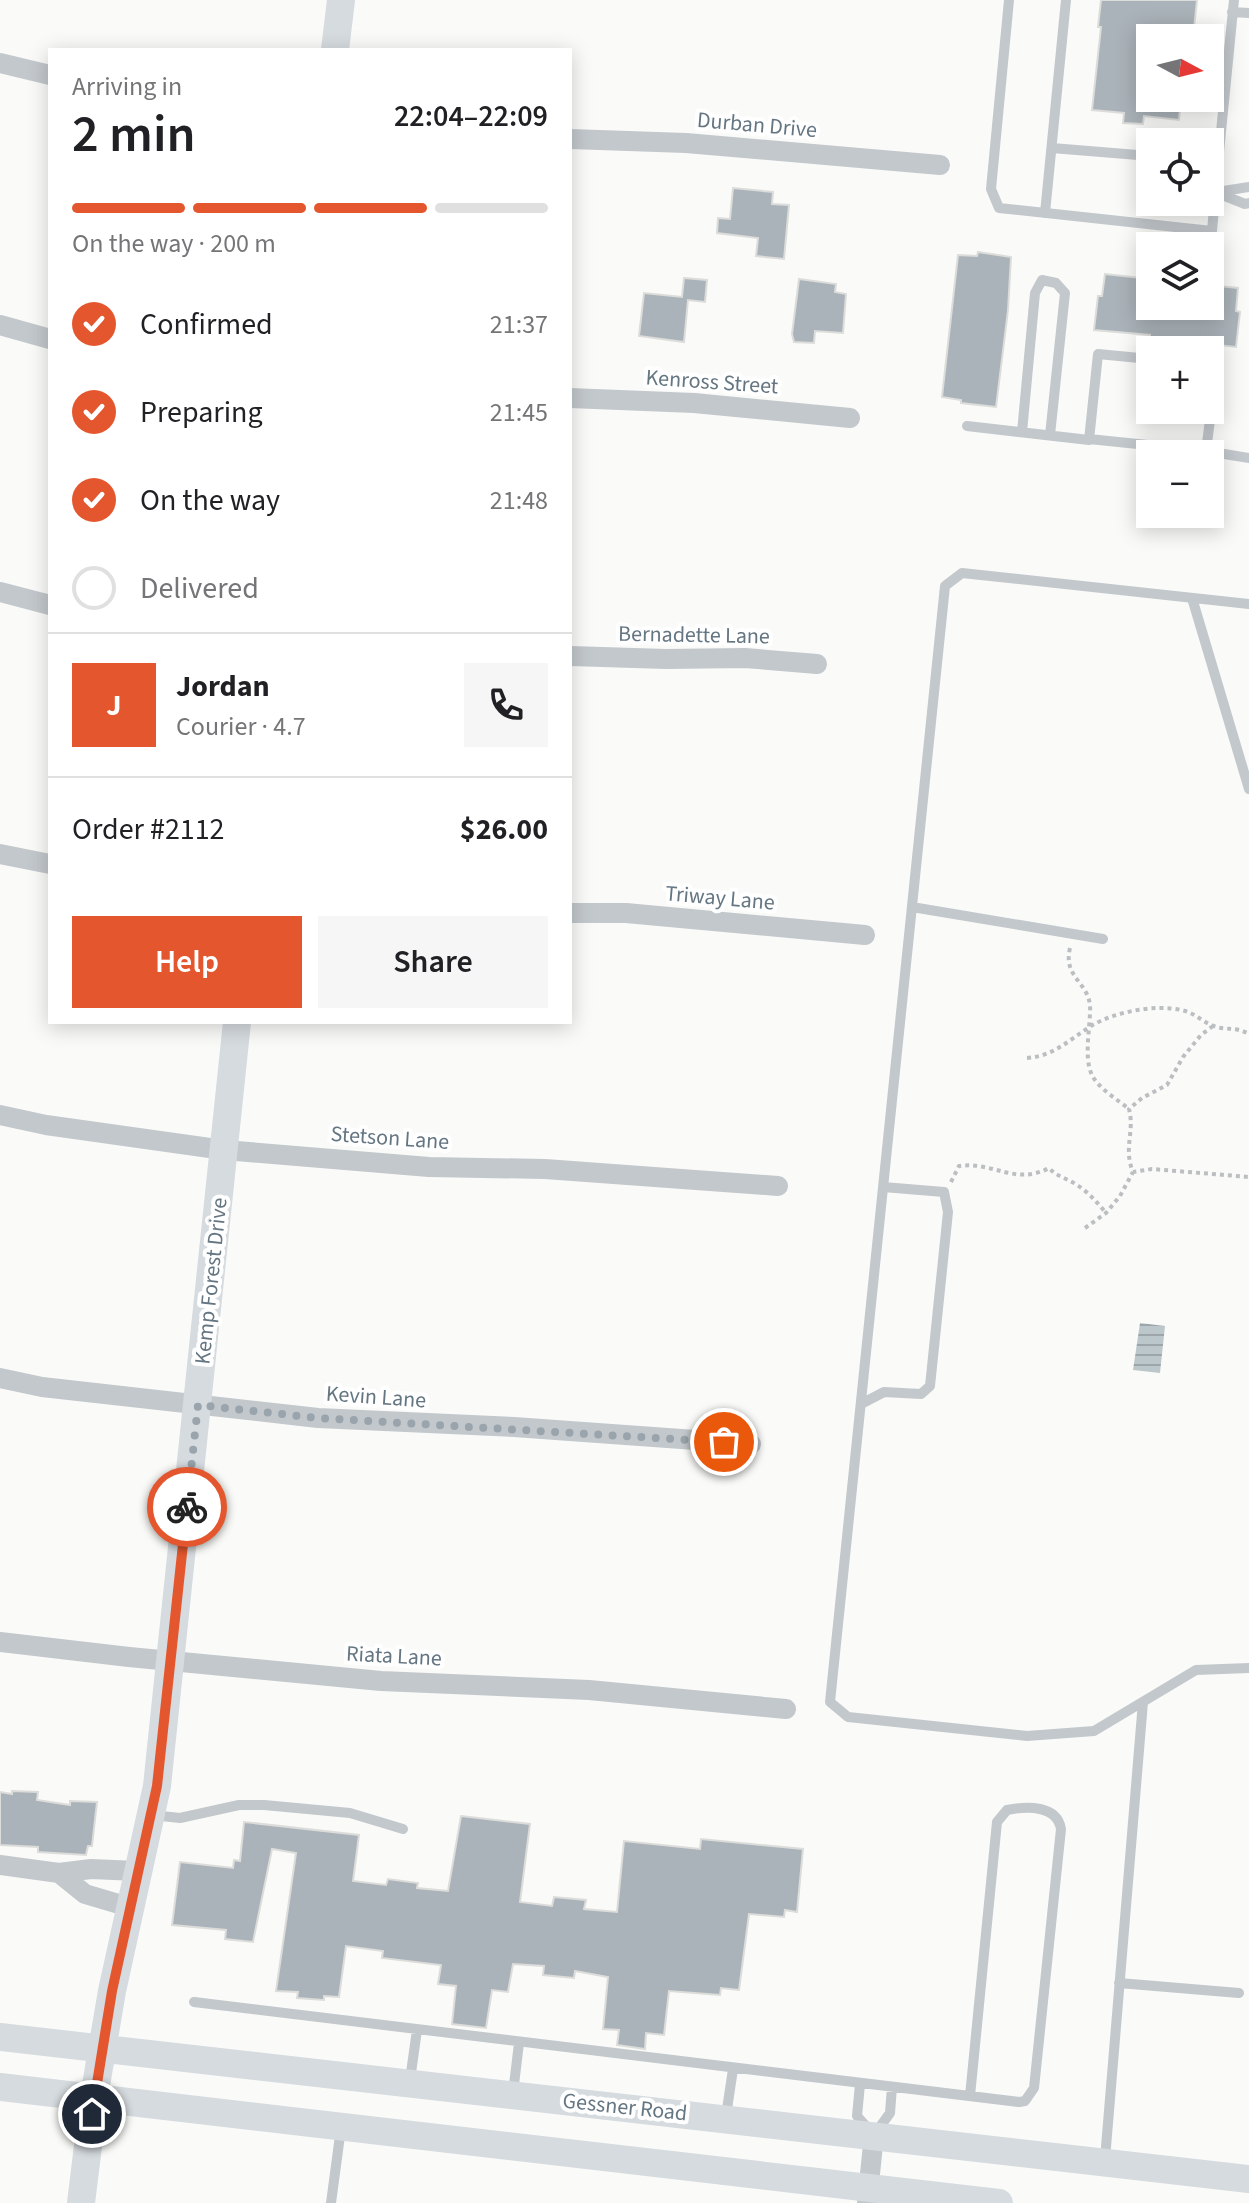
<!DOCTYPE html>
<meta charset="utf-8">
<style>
:root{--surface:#fff;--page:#f6f6f6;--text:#202124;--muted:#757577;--line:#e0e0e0;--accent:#e4572e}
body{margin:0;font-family:"Source Sans 3",sans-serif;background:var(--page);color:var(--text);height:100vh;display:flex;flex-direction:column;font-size:30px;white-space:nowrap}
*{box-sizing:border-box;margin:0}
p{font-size:26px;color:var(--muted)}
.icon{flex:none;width:44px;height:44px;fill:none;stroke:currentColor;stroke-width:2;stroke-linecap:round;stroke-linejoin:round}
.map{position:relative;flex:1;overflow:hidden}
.side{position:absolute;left:48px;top:48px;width:524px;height:976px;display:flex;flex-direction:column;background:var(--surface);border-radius:0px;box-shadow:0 4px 20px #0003}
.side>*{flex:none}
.needle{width:52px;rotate:97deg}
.controls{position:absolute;left:1136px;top:24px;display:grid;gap:16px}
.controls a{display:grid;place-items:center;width:88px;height:88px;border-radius:0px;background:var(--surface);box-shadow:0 4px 20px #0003;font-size:40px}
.pin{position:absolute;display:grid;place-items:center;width:68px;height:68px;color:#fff;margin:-34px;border:4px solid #fff;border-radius:50%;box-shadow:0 2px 8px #0007}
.courier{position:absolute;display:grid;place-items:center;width:80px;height:80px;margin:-40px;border:6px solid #e4572e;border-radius:50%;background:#fff;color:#222;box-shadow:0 2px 10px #0007}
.overview em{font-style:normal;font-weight:600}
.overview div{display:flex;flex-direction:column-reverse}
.overview{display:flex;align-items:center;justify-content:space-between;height:136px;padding:0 24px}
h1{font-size:52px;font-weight:600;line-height:60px}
.bar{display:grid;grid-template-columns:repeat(4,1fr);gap:12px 8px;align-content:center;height:96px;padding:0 24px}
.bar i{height:10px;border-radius:6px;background:var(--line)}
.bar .current{background:var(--accent)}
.bar p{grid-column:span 4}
.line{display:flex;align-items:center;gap:20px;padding:0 24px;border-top:2px solid var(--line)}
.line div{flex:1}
.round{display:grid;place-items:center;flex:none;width:84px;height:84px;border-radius:0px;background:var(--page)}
ol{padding:0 24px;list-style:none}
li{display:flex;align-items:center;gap:24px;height:88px}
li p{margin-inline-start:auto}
li .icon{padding:8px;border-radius:50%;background:var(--accent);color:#fff;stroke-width:4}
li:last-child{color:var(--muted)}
li i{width:44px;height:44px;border:4px solid var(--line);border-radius:50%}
.action{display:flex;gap:16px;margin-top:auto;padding:16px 24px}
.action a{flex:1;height:92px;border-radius:0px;background:var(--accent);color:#fff;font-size:32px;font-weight:600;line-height:92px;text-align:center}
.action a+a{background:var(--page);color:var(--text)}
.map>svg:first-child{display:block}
</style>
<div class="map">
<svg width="1249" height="2203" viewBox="0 0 1249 2203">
<defs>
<pattern id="water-rules" width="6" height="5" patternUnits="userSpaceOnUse" patternTransform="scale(2)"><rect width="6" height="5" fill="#bbc7cb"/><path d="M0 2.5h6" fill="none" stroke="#9ca6aa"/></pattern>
</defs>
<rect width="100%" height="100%" fill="#fafaf8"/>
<path fill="url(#water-rules)" d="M1140,1323L1165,1326L1160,1373L1133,1370Z"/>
<path fill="#aab3b9" stroke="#dcdcda" stroke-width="2" d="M1101,0H1197L1193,38H1150V98H1181L1179,120L1144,116L1143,124L1123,123L1124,113L1092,110L1101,27H1098Z
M733,188L773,192L772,204L789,205L784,259L756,256L758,238L717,233L718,218L730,219Z
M978,252L1011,257L1008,310L996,407L961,403V400L942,397L958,255L977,256Z
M1105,274L1150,279V306H1210V285L1238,288L1236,311L1240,312L1236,347L1181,341L1180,350L1149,349L1150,335L1094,330L1098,296H1102Z
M684,278L707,280L705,302L688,300L684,342L639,336L644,293L682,297Z
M799,279L836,284L835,292L846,294L843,333L815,331L814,343L794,342L792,334Z
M12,1791L38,1792L37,1800L70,1805V1801L97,1802L92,1846H88L86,1855L38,1852V1847L0,1845V1792L12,1794Z
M461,1816L530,1824L520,1902L552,1906L554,1897L586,1900L584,1909L617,1912L624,1841L700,1849L701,1839L803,1849L797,1912L785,1910L784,1917L749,1914L739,1990L721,1988L720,1995L669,1991L664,2035L646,2033L645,2049L617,2045L619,2030L603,2029L608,1977L575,1971L574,1978L543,1975L544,1966L513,1964L508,1992L492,1990L486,2028L452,2024L456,1986L438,1984L441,1965L382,1958L383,1951L346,1946L339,1997L324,1996V2000L297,1998L298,1992L276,1991L296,1853L272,1849L253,1942L225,1939L226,1930L172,1925L180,1862L233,1868L234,1860L240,1861L244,1822L359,1835L353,1881L386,1885L388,1879L418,1883L417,1888L448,1891Z"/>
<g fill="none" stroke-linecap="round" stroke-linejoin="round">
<path stroke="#bbbfc2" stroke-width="4" stroke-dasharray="4 4" stroke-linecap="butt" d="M1070,948C1063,977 1087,981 1090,1005C1091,1025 1083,1057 1092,1075C1098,1088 1118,1100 1129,1109
M1213,1026L1201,1035L1183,1057L1167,1085L1142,1098L1129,1109C1135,1132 1123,1148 1133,1172L1152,1169L1249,1177
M1027,1058C1054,1056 1069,1040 1091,1026C1114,1012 1155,1004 1181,1010C1194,1012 1202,1022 1214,1026C1227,1031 1235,1026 1249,1034
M951,1182L959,1166C993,1161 1015,1186 1049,1168C1057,1177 1067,1178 1077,1185C1088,1192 1097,1202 1106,1213
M1085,1228L1106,1213L1120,1196L1133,1172"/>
<path stroke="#c3c8cc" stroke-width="10" d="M1009,0L991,189L999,208L1212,231L1218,162H1210
M1232,12L1249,13
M1052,148L1150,156
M1218,162L1234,0
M1215,192L1245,204L1249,203
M1217,192L1249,187
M1045,213L1066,0
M1210,365H1217L1206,451L1249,458
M967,426L1089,440L1098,354L1150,359
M1022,432L1035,293L1042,280L1056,283L1065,293L1050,435
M1089,439L1206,451
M1192,598L1249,789
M1249,604L962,573L945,586L830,1702L848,1717L1027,1736L1094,1731L1196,1670L1249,1668
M912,907L1103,939
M861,1404L884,1392L921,1394L930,1386L948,1212L944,1192L883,1187
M152,1815L180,1818L239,1805H264L350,1813L403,1829
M1119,1983L1239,1993
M194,2002L1019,2102L1025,2101L1034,2088L1061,1829C1057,1805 1027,1806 1007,1810L997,1822L970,2096
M410,2080L417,2030
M860,2084L857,2116L874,2135L890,2113L892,2087
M513,2093L519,2043
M726,2116L733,2069
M1105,2159L1143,1702
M331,2203L341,2128"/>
<path stroke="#c3c8cc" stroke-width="20" d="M0,63L50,75
M570,139L686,143L940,165
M0,325L50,339
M570,398L694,403L850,418
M0,592L50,605
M570,656L666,659L745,658L817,664
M0,854L50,864
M570,913H626L865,935
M0,1115L46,1125L224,1150L429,1167L545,1169L778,1186
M0,1378L42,1387L318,1418L514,1427L751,1444
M0,1642L129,1657L381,1681L589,1690L786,1709
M0,1865L59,1873
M129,1907L85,1894L59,1873L91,1869L137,1871
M867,2203L874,2135"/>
<path stroke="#d6dbdf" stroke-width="28" d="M335,50L341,0
M0,2037L1249,2179
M0,2087L999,2203
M81,2203L94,2097L112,1991L157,1786L237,1022"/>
</g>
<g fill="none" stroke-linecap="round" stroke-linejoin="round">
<path stroke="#99a4ac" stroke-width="8" stroke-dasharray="0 14.4" d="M187,1507L198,1405L318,1418L724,1442"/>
<path stroke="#e4572e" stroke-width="10" d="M92,2114L112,1991L157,1786L187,1507"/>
</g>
<g text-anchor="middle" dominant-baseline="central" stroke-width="8" stroke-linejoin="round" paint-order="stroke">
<g font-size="22" fill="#657683" stroke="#fff">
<text transform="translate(757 125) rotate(5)">Durban Drive</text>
<text transform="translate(712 382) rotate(4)">Kenross Street</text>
<text transform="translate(694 635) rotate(1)">Bernadette Lane</text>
<text transform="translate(720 898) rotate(5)">Triway Lane</text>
<text transform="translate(390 1138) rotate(4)">Stetson Lane</text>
<text transform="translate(211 1281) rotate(-84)">Kemp Forest Drive</text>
<text transform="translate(376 1397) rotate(4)">Kevin Lane</text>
<text transform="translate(394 1656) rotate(3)">Riata Lane</text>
<text transform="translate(625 2107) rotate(6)">Gessner Road</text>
</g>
</g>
</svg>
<div class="controls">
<a><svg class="needle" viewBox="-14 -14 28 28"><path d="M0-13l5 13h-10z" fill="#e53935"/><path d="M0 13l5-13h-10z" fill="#757577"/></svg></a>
<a><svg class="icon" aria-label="locate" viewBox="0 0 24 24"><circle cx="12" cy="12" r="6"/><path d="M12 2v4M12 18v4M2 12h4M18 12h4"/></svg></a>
<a><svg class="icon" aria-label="layers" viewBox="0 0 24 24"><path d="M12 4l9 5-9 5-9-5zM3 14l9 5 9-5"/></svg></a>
<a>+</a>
<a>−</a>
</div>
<div class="pin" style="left:724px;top:1442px;background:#ea580c"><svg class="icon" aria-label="bag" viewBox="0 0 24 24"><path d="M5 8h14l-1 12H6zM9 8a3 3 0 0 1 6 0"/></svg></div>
<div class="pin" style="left:92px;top:2114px;background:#1f2937"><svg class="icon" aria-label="home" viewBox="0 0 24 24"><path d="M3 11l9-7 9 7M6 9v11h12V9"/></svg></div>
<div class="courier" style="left:187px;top:1507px"><svg class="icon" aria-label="bike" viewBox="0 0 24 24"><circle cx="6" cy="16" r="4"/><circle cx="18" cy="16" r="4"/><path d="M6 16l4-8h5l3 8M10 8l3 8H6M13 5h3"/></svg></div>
<section class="side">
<div class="overview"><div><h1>2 min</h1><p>Arriving in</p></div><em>22:04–22:09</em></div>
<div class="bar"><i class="current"></i><i class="current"></i><i class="current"></i><i></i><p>On the way · 200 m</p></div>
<ol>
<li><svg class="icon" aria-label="check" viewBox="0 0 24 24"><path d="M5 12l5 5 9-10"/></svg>Confirmed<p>21:37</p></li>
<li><svg class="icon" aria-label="check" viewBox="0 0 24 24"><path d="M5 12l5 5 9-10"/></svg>Preparing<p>21:45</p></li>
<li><svg class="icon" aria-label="check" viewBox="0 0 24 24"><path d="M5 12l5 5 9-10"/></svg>On the way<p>21:48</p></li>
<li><i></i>Delivered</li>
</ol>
<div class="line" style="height:144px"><b class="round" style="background:var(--accent);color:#fff">J</b><div><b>Jordan</b><p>Courier · 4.7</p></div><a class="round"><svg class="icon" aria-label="phone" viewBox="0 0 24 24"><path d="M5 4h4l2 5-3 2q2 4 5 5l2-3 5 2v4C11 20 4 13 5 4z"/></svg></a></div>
<div class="line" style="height:104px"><div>Order #2112</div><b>$26.00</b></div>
<div class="action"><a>Help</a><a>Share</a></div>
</section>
</div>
